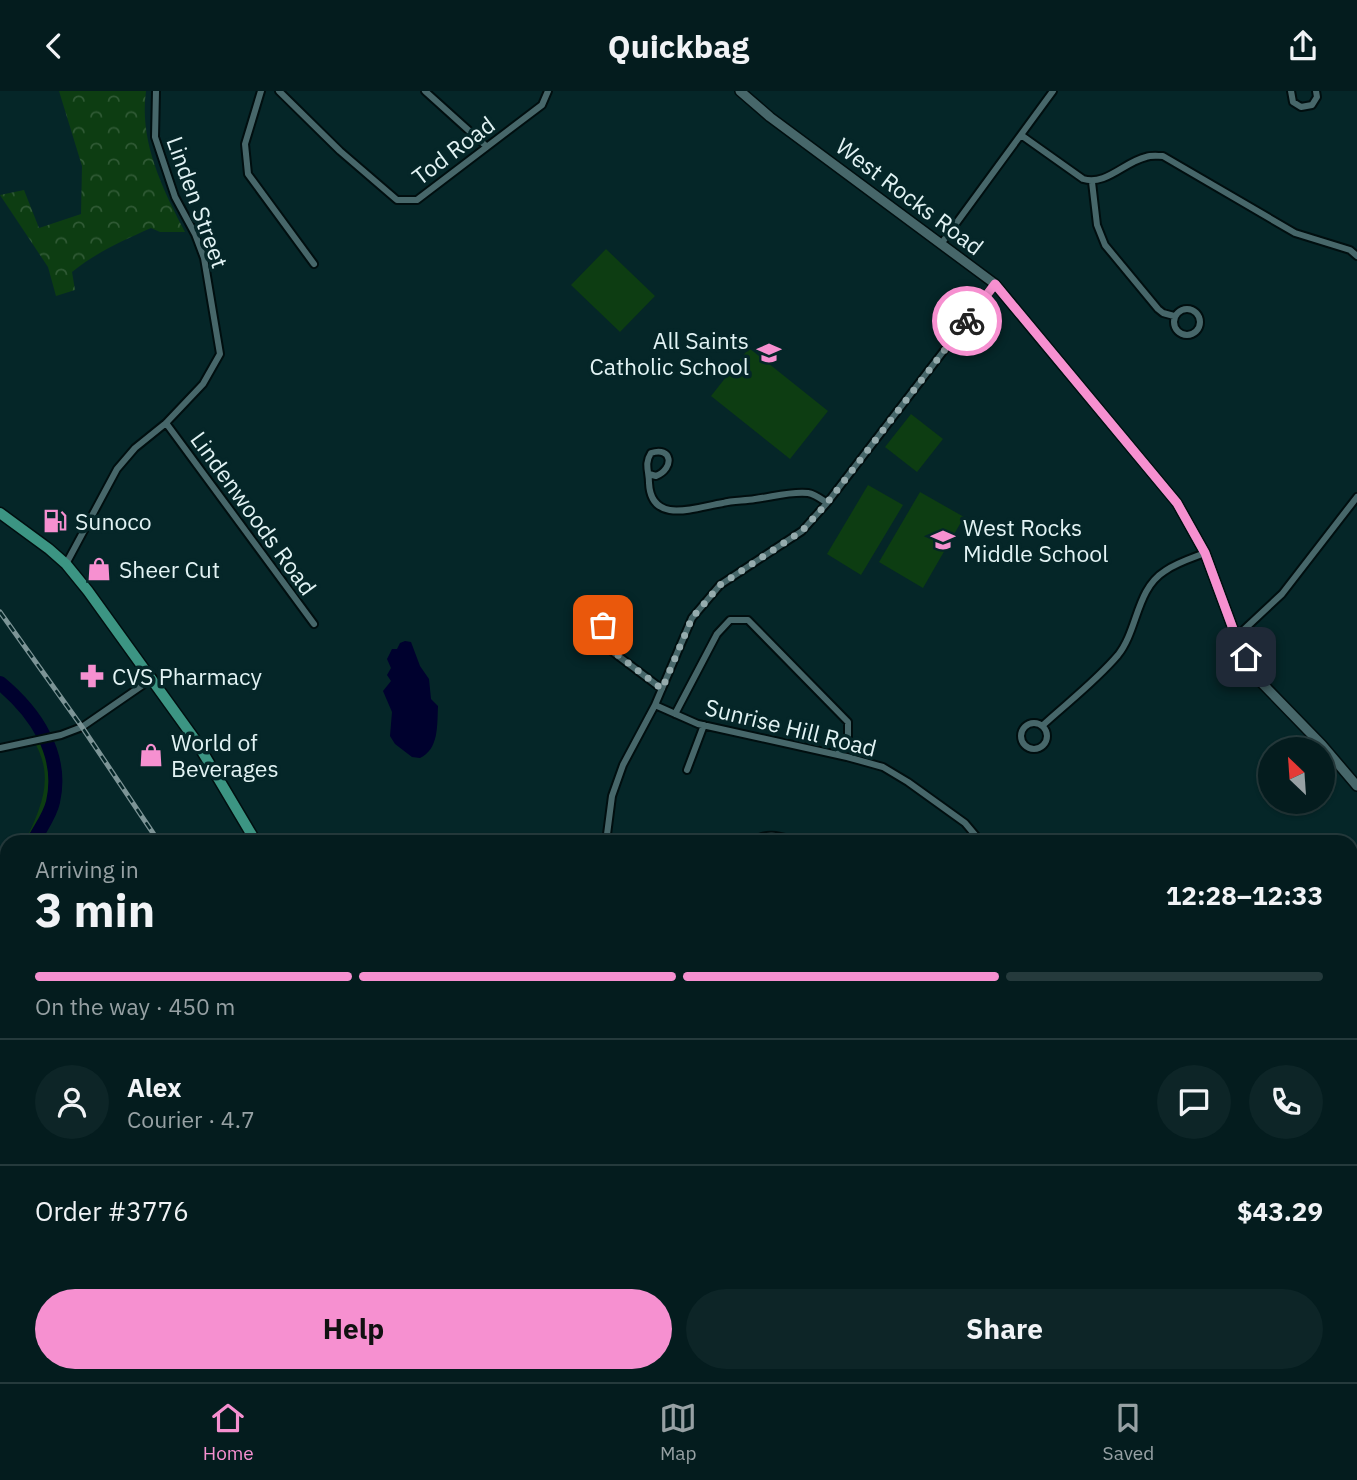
<!DOCTYPE html>
<meta charset="utf-8">
<style>
:root{--surface:#041c1e;--page:#0d2527;--text:#f1f3f6;--muted:#97a1a4;--line:#253a3c;--accent:#f690d0}
body{margin:0;font-family:"IBM Plex Sans",sans-serif;background:var(--page);color:var(--text);height:100vh;display:flex;flex-direction:column;font-size:26px;white-space:nowrap}
*{box-sizing:border-box;margin:0}
p{font-size:23px;color:var(--muted)}
.icon{flex:none;width:38px;height:38px;fill:none;stroke:currentColor;stroke-width:2;stroke-linecap:round;stroke-linejoin:round}
.map{position:relative;flex:1;overflow:hidden}
.sheet{position:absolute;left:0px;top:744px;width:1358px;height:548px;display:flex;flex-direction:column;background:var(--surface);border-radius:21px 21px 0 0;box-shadow:0 2px 5px #0004,0 0 0 2px var(--line)}
.sheet>*{flex:none}
.needle{width:46px;rotate:335deg}
.buttons{position:absolute;left:1258px;top:646px;display:grid;gap:14px}
.buttons a{display:grid;place-items:center;width:77px;height:77px;border-radius:50%;background:var(--surface);box-shadow:0 2px 5px #0004,0 0 0 2px var(--line);font-size:35px}
.pin{position:absolute;display:grid;place-items:center;width:60px;height:60px;color:#fff;margin:-30px;border-radius:14px;box-shadow:0 4px 10px #0006}
.courier{position:absolute;display:grid;place-items:center;width:70px;height:70px;margin:-35px;border:5px solid #f690d0;border-radius:50%;background:#fff;color:#222;box-shadow:0 2px 9px #0007}
.head em{font-style:normal;font-weight:800}
.head div{display:flex;flex-direction:column-reverse}
.head{display:flex;align-items:center;justify-content:space-between;height:119px;padding:0 35px}
h1{font-size:46px;font-weight:800;line-height:52px}
.bar{display:grid;grid-template-columns:repeat(4,1fr);gap:10px 7px;align-content:center;height:84px;padding:0 35px}
.bar i{height:9px;border-radius:5px;background:var(--line)}
.bar .on{background:var(--accent)}
.bar p{grid-column:span 4}
.line{display:flex;align-items:center;gap:18px;padding:0 35px;border-top:2px solid var(--line)}
.line div{flex:1}
.round{display:grid;place-items:center;flex:none;width:74px;height:74px;border-radius:37px;background:var(--page)}
.cta{display:flex;gap:14px;margin-top:auto;padding:14px 35px}
.cta a{flex:1;height:80px;border-radius:42px;background:var(--accent);color:#111;font-size:28px;font-weight:800;line-height:80px;text-align:center}
.cta a+a{background:var(--page);color:var(--text)}
header{display:flex;justify-content:space-between;align-items:center;height:91px;padding:0 35px;background:var(--surface);font-size:32px;font-weight:800}
.tabs{display:flex;justify-content:space-around;align-items:center;height:98px;border-top:2px solid var(--line);background:var(--surface);font-size:19px;color:var(--muted)}
.tabs a{display:grid;justify-items:center;gap:4px}
.tabs .on{color:var(--accent)}
.map>svg:first-child{display:block}
</style>
<header><svg class="icon" aria-label="back" viewBox="0 0 24 24"><path d="M15 5l-7 7 7 7"/></svg>Quickbag<svg class="icon" aria-label="share" viewBox="0 0 24 24"><path d="M12 15V3M7 8l5-5 5 5M5 13v7h14v-7"/></svg></header>
<div class="map">
<svg width="1357" height="1291" viewBox="0 0 1357 1291">
<defs>
<pattern id="forest-crowns" width="20" height="18" patternUnits="userSpaceOnUse" patternTransform="scale(1.75)"><rect width="20" height="18" fill="#0d3d12"/><path d="M2 6a3 3 0 1 1 6 0M12 15a3 3 0 1 1 6 0" fill="none" stroke="#305a35"/></pattern>
<pattern id="cemetery-stones" width="16" height="16" patternUnits="userSpaceOnUse" patternTransform="scale(1.75)"><rect width="16" height="16" fill="#0d3d12"/><path d="M2 7V4a2 2 0 0 1 4 0v3zM10 15v-3a2 2 0 0 1 4 0v3z" fill="#305a35"/></pattern>
</defs>
<rect width="100%" height="100%" fill="#052628"/>
<path fill="url(#forest-crowns)" d="M59,0H146C139,50 162,97 185,141H160L151,137C122,150 97,161 72,181L75,199L56,205L48,176L0,104L24,99L39,137L81,123L82,75Z"/>
<path fill="url(#cemetery-stones)" d="M1351,1095L1357,1096V1291H1208L1205,1285L1351,1284Z
M534,1284L541,1291H337L334,1285Z"/>
<path fill="#0d3d12" d="M606,158L655,205L620,241L571,194Z
M749,257L828,320L790,368L711,305Z
M911,323L943,348L917,381L885,356Z
M868,394L903,414L861,484L827,463Z
M920,401L964,426L923,497L879,471Z
M39,646C51,664 56,694 49,715C45,727 38,739 33,751H25C42,714 56,685 32,647Z"/>
<path fill="#00012e" d="M405,550L411,551L420,575L429,588L431,608L438,615C437,635 439,658 420,667L412,666L395,653L390,645L392,621L383,600L391,590L387,584L391,577L387,568L392,558H397L400,552Z"/>
<g fill="none" stroke-linecap="round" stroke-linejoin="round">
<path stroke="#00012e" stroke-width="14" d="M0,592C35,621 64,663 53,711C50,725 39,739 33,751
M0,792L7,781"/>
<g stroke="#000e0f" stroke-width="10">
<path id="minor" d="M261,0L245,53L248,83L314,173
M279,0L340,60L397,109H417L542,14L548,0
M425,0L486,55
M1291,0L1293,11L1301,16L1312,14L1317,6L1316,0
M1021,44L1083,88C1106,95 1124,71 1146,66C1151,64 1157,65 1163,65L1295,142L1350,159L1357,165
M1092,91L1097,134L1105,154L1158,218L1163,222L1174,225
M941,153L1053,0
M1174 231a13 13 0 1 1 26 0a13 13 0 1 1-26 0Z
M166,332L314,533
M649,383L656,385C675,377 672,355 651,362C644,373 649,380 649,392C651,435 697,416 723,412C733,409 744,410 755,408C772,406 791,400 808,402C815,403 821,408 827,412
M66,473L117,378L135,357L166,332L203,293L220,263L204,167L195,143L175,106L155,46L156,0
M1236,546L1282,503L1357,406
M609,558C599,559 591,560 587,548L588,540C595,536 600,533 608,537L612,549L609,558L662,598
M655,614L698,633L847,666L883,676L908,691L965,732L981,751
M675,623L717,543L730,529H748L848,631V646L838,664
M1021 645a13 13 0 1 1 26 0a13 13 0 1 1-26 0Z
M1042,635C1067,612 1096,590 1118,564C1138,539 1136,498 1165,480C1176,472 1192,467 1205,462
M0,657L61,644L82,636L153,587
M687,679L704,634
M606,751L612,705L623,674L655,614L692,527L720,494L802,440L827,412L995,193
M754,751C767,739 784,747 800,751
M1351,756L1357,759
M1351,969L1357,963
M1351,991L1357,992
M260,1284L263,1291
M903,1284V1291
M983,1284V1291
M1083,1284L1084,1291
M1177,1284L1178,1291
M624,1291L632,1284"/>
</g>
<g stroke="#000e0f" stroke-width="11">
<path id="tertiary" d="M0,1213H7"/>
</g>
<g stroke="#000e0f" stroke-width="12">
<path id="secondary" d="M740,0L770,26L995,193L1177,412L1205,462L1236,546L1256,586L1322,654L1357,695
M1351,1087L1357,1088"/>
</g>
<g stroke="#000e0f" stroke-width="13">
<path id="primary" d="M0,422L49,458L66,473L88,500L196,650L256,751
M701,1284L706,1291"/>
</g>
<g stroke="#000e0f" stroke-width="16">
<path id="motorway" d="M0,1144L7,1154
M0,1175L7,1186
M62,1284L65,1291
M86,1284L91,1291
M108,1284L114,1291"/>
</g>
<use href="#minor" stroke="#47676a" stroke-width="6"/>
<use href="#tertiary" stroke="#47676a" stroke-width="8"/>
<use href="#secondary" stroke="#47676a" stroke-width="9"/>
<use href="#primary" stroke="#3c9583" stroke-width="10"/>
<use href="#motorway" stroke="#35b394" stroke-width="12"/>
<g stroke="#7c9496" stroke-width="5">
<path id="rail" d="M0,521L82,636L159,751
M540,1284L546,1291"/>
</g>
<use href="#rail" stroke="#052628" stroke-width="2.5" stroke-dasharray="8" stroke-linecap="butt"/>
</g>
<g fill="none" stroke-linecap="round" stroke-linejoin="round">
<path stroke="#95abad" stroke-width="7" stroke-dasharray="0 12.6" d="M603,534C612,539 614,549 610,558L662,598L692,527L720,494L802,440L827,412L967,230"/>
<path stroke="#f690d0" stroke-width="9" d="M967,230L995,193L1177,412L1205,462L1236,546L1246,566"/>
</g>
<defs>
<g id="school-bare" transform="scale(1.89)"><path d="M0-5L7-2L0 1L-7-2ZM-4 1L0 2.5L4 1V4Q0 6-4 4Z" fill="#f690d0" stroke="#052628" stroke-width="2.5" paint-order="stroke"/></g>
<g id="fuel-bare" transform="scale(1.89)"><path d="M-5.5-6h7V0h2V4h1.3V-2.5L3-4.5l.8-.8L6-3V5H2.5V1h-1V6h-7ZM-4.2-4.7v3.2H.2V-4.7Z" fill="#f690d0" stroke="#052628" stroke-width="2.5" paint-order="stroke"/></g>
<g id="shop-bare" transform="scale(1.89)"><path d="M-5-2.5h2.3a2.7 3.5 0 0 1 5.4 0H5L5.5 6h-11ZM-1.5-2.5h3a1.5 2.3 0 0 0-3 0Z" fill="#f690d0" stroke="#052628" stroke-width="2.5" paint-order="stroke"/></g>
<g id="pharmacy-bare" transform="scale(1.89)"><path d="M-2-6h4v4h4v4h-4v4h-4v-4h-4v-4h4Z" fill="#f690d0" stroke="#052628" stroke-width="2.5" paint-order="stroke"/></g>
</defs>
<g fill-rule="evenodd">
<use href="#school-bare" x="769" y="262"/>
<use href="#fuel-bare" x="55" y="430"/>
<use href="#school-bare" x="943" y="449"/>
<use href="#shop-bare" x="99" y="478"/>
<use href="#pharmacy-bare" x="92" y="585"/>
<use href="#shop-bare" x="151" y="664"/>
</g>
<g text-anchor="middle" dominant-baseline="central" stroke-width="7" stroke-linejoin="round" paint-order="stroke">
<g font-size="23" fill="#e2f3f4" stroke="#052628">
<text transform="translate(453 59) rotate(-37)">Tod Road</text>
<text transform="translate(910 105) rotate(37)">West Rocks Road</text>
<text transform="translate(198 111) rotate(70)">Linden Street</text>
<text transform="translate(254 422) rotate(54)">Lindenwoods Road</text>
<text transform="translate(791 636) rotate(14)">Sunrise Hill Road</text>
</g>
<g font-size="23" fill="#e2f3f4" stroke="#052628" text-anchor="start">
<text x="749" y="249" text-anchor="end">All Saints<tspan x="749" dy="26">Catholic School</tspan></text>
<text x="75" y="430">Sunoco</text>
<text x="963" y="436">West Rocks<tspan x="963" dy="26">Middle School</tspan></text>
<text x="119" y="478">Sheer Cut</text>
<text x="112" y="585">CVS Pharmacy</text>
<text x="171" y="651">World of<tspan x="171" dy="26">Beverages</tspan></text>
</g>
</g>
</svg>
<div class="buttons">
<a><svg class="needle" viewBox="-14 -14 28 28"><path d="M0-13l5 13h-10z" fill="#e53935"/><path d="M0 13l5-13h-10z" fill="#97a1a4"/></svg></a>
</div>
<div class="pin" style="left:603px;top:534px;background:#ea580c"><svg class="icon" aria-label="bag" viewBox="0 0 24 24"><path d="M5 8h14l-1 12H6zM9 8a3 3 0 0 1 6 0"/></svg></div>
<div class="pin" style="left:1246px;top:566px;background:#1f2937"><svg class="icon" aria-label="home" viewBox="0 0 24 24"><path d="M3 11l9-7 9 7M6 9v11h12V9"/></svg></div>
<div class="courier" style="left:967px;top:230px"><svg class="icon" aria-label="bike" viewBox="0 0 24 24"><circle cx="6" cy="16" r="4"/><circle cx="18" cy="16" r="4"/><path d="M6 16l4-8h5l3 8M10 8l3 8H6M13 5h3"/></svg></div>
<section class="sheet">
<div class="head"><div><h1>3 min</h1><p>Arriving in</p></div><em>12:28–12:33</em></div>
<div class="bar"><i class="on"></i><i class="on"></i><i class="on"></i><i></i><p>On the way · 450 m</p></div>
<div class="line" style="height:126px"><a class="round"><svg class="icon" aria-label="person" viewBox="0 0 24 24"><circle cx="12" cy="8" r="4"/><path d="M4 21q1-7 8-7t8 7"/></svg></a><div><b>Alex</b><p>Courier · 4.7</p></div><a class="round"><svg class="icon" aria-label="chat" viewBox="0 0 24 24"><path d="M4 5h16v11H9l-5 4z"/></svg></a><a class="round"><svg class="icon" aria-label="phone" viewBox="0 0 24 24"><path d="M5 4h4l2 5-3 2q2 4 5 5l2-3 5 2v4C11 20 4 13 5 4z"/></svg></a></div>
<div class="line" style="height:91px"><div>Order #3776</div><b>$43.29</b></div>
<div class="cta"><a>Help</a><a>Share</a></div>
</section>
</div>
<nav class="tabs">
<a class="on"><svg class="icon" aria-label="home" viewBox="0 0 24 24"><path d="M3 11l9-7 9 7M6 9v11h12V9"/></svg>Home</a>
<a><svg class="icon" aria-label="map" viewBox="0 0 24 24"><path d="M3 6l6-2 6 2 6-2v14l-6 2-6-2-6 2zM9 4v14M15 6v14"/></svg>Map</a>
<a><svg class="icon" aria-label="saved" viewBox="0 0 24 24"><path d="M7 4h10v16l-5-4-5 4z"/></svg>Saved</a>
</nav>
